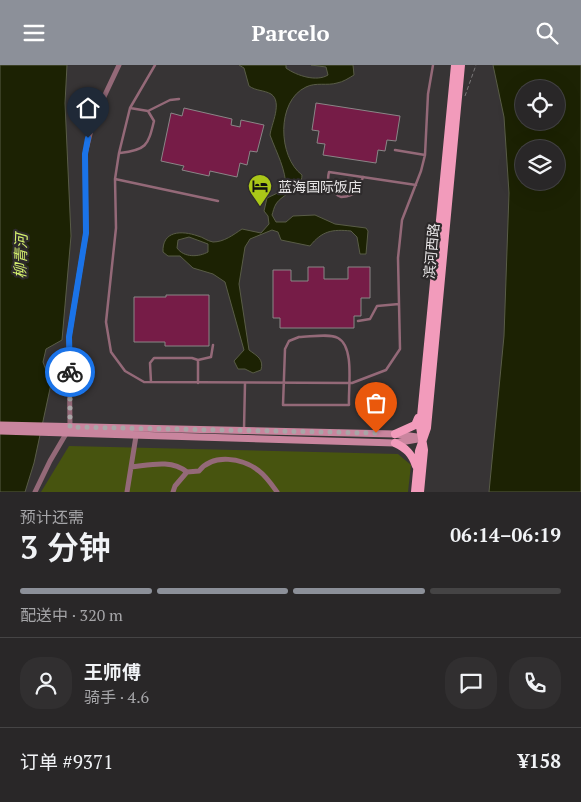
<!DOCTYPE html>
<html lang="zh">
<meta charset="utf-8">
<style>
:root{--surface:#292728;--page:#312f30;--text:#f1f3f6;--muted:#a5a5a8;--line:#454445;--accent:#8c9099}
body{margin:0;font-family:"PT Serif","Noto Sans SC",serif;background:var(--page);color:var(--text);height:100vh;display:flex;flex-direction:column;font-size:19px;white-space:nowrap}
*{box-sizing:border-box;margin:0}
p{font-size:16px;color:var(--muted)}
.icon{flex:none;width:28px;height:28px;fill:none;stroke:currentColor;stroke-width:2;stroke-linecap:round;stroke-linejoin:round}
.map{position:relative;height:427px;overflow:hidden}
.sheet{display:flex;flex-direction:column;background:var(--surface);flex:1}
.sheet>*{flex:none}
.tools{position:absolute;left:515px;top:15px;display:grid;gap:10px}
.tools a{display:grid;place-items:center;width:50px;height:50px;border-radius:50%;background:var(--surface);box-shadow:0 5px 20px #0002,0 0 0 1px var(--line);font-size:25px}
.pin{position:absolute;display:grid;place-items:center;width:42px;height:42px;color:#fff;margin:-51px -21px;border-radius:50% 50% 50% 0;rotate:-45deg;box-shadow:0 0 5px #0007}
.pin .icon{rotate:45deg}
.courier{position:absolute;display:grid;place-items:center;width:50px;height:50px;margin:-25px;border:4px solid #1a73e8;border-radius:50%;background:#fff;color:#222;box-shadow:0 1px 6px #0007}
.summary em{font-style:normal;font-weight:600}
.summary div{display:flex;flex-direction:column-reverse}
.summary{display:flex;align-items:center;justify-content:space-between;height:85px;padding:0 20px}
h1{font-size:32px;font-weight:600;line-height:38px}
.bar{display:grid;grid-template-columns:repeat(4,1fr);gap:8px 5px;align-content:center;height:60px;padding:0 20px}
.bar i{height:6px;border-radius:4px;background:var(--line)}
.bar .on{background:var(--accent)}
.bar p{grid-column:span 4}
.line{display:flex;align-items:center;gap:12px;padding:0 20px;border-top:1px solid var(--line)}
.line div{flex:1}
.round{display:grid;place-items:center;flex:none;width:52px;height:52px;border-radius:20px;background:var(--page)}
header{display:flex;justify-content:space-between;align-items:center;height:65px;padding:0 20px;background:var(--accent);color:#fff;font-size:22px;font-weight:600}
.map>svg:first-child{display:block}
</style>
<header><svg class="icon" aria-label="menu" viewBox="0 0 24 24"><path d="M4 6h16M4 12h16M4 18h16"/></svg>Parcelo<svg class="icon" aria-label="search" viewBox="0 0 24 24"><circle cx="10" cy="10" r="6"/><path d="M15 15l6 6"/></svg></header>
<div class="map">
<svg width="581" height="427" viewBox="0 0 581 427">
<rect width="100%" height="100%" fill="#373435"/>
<path fill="#47540f" d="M69,381L398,389L411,400L408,427H41Z"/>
<path fill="#1c2203" stroke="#595c47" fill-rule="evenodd" d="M0,0H67L65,38L71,171L62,275L46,284L43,297L51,319L34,398L25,427H0Z
M239,0H286V3C297,11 317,17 328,10L326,2L311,0H353L354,10C349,13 343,17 337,18C327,21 316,17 306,22C276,36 278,92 302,110C302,125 283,128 276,139C274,142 273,147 272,150L276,157H286L293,151L315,150L335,159L366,163L368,166L366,189H360L357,172L351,166C332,164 322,166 310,181L281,175L278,167L272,165L250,174L245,182L239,219L249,285C257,291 264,294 261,305L253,308L245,304H238L234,296L244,285L225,217L213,209L193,203L180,191H168L163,187C162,166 181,165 198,171C203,172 207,176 213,177C224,177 233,170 242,164L261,168L269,159L268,151L264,146L267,133L286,124C286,104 277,89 270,70C271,60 283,37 271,29C264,25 256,26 249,21L244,3ZM189,172L208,179V187C199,192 184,193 177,183L178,175Z
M493,0H581V427H489L504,271L509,128L504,52ZM524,24H556V56H524ZM524,84H556V116H524Z"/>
<path fill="#761c47" stroke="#8a8687" d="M316,38L400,51L396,76L387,75L385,86L378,85L376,98L323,90L325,79L317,78L319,66L312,65Z
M184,43L232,54L231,60L240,62L241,55L264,60L257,87L250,86L247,100L240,98L237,112L210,106L209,111L182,105L184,101L161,96L171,48L182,51Z
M308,202H324V214H348V202H370V233H361V251H354V263H280V253H273V205H291V216H308Z
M166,230H209V281H165V277H134V232H166Z"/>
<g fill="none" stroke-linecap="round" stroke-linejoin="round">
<path stroke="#7a7879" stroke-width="1" stroke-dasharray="4 2.5" stroke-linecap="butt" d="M465,31L476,0"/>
<path stroke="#946978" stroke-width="2.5" d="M155,0L130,43L119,88L115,114L116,163L106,257L111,287L125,306L144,317L352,318L386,305L400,284L398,193L402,155L421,106L425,90L428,29L433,0
M148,46L170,35L179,34
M395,85L425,90
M120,88C146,85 148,81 154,56L148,46L130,43
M363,112C358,126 356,131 341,132C331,127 326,119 329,107L416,120
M115,114L218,136
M358,256L370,254L377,241L399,239
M299,272C310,272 329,268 338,273C355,282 348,323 349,340H283L285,284L289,276Z
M198,295L211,292L213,280
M151,317L150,298L154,293H192L198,295V318
M244,364L245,318"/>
<path stroke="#946978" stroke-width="5" d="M131,402C150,400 171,394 187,407L199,406C213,388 243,393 259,406C266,411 272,420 277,427
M35,427L50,396L70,362L69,272L86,168L85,89L94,53L119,0
M127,427L136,371
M173,427L175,421L187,407"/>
<path stroke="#c9859e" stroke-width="7" d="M0,360L395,369L417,372
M0,366L395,378L423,373"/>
<path stroke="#f29bbb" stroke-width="8" d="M395,369L415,360L418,353
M395,378C406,383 412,389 416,401
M415,427L419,386L427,363L461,0
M420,427L424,385L420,362L455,0"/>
</g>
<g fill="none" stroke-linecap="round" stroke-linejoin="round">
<path stroke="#a9a6a7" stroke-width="5" stroke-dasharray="0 9" d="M70,307V362L376,368"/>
<path stroke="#1a73e8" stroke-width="6" d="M70,307L69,272L86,168L85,89L88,73"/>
</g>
<defs>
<g id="hotel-pin" transform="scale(1.25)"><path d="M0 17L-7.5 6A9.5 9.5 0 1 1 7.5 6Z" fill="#aac718" stroke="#2d2a2b"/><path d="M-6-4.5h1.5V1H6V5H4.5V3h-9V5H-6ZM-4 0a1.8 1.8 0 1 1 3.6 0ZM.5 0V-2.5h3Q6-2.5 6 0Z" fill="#111"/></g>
</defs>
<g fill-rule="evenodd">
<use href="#hotel-pin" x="260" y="121"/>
</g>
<g text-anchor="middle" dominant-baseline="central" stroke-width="4.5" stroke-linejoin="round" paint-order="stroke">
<g font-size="14" fill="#e6e4e5" stroke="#2d2a2b" text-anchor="start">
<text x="278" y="121">蓝海国际饭店</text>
</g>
<g font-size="14" fill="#e6e4e5" stroke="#2d2a2b">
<text transform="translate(431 186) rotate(-85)">滨河西路</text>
</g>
<g font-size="15" font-style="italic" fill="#d5f16e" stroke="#2d2a2b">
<text transform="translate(20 191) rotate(-88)">柳青河</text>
</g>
</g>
</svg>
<div class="tools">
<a><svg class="icon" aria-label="locate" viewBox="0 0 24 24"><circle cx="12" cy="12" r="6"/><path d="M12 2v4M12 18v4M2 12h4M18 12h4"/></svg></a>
<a><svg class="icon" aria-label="layers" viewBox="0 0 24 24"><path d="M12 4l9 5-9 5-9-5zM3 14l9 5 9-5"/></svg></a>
</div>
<div class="pin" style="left:376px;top:368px;background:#ea580c"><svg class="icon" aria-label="bag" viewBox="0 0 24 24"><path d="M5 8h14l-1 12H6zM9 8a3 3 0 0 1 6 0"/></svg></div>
<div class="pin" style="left:88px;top:73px;background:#1f2937"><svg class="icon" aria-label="home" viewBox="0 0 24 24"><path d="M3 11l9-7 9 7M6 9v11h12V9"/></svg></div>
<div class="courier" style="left:70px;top:307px"><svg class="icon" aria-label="bike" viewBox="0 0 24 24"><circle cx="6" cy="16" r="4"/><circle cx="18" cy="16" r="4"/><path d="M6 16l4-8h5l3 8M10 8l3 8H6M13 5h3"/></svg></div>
</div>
<section class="sheet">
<div class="summary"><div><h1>3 分钟</h1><p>预计还需</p></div><em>06:14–06:19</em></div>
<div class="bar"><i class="on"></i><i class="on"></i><i class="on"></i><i></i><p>配送中 · 320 m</p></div>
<div class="line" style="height:90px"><a class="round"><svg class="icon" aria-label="person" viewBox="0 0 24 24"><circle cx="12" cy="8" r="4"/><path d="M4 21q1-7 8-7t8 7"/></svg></a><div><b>王师傅</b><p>骑手 · 4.6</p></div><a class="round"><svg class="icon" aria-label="chat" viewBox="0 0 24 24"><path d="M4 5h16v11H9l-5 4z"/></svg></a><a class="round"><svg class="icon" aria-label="phone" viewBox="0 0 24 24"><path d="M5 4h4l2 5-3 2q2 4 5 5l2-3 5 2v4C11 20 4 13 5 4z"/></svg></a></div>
<div class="line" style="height:65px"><div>订单 #9371</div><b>¥158</b></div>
</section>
